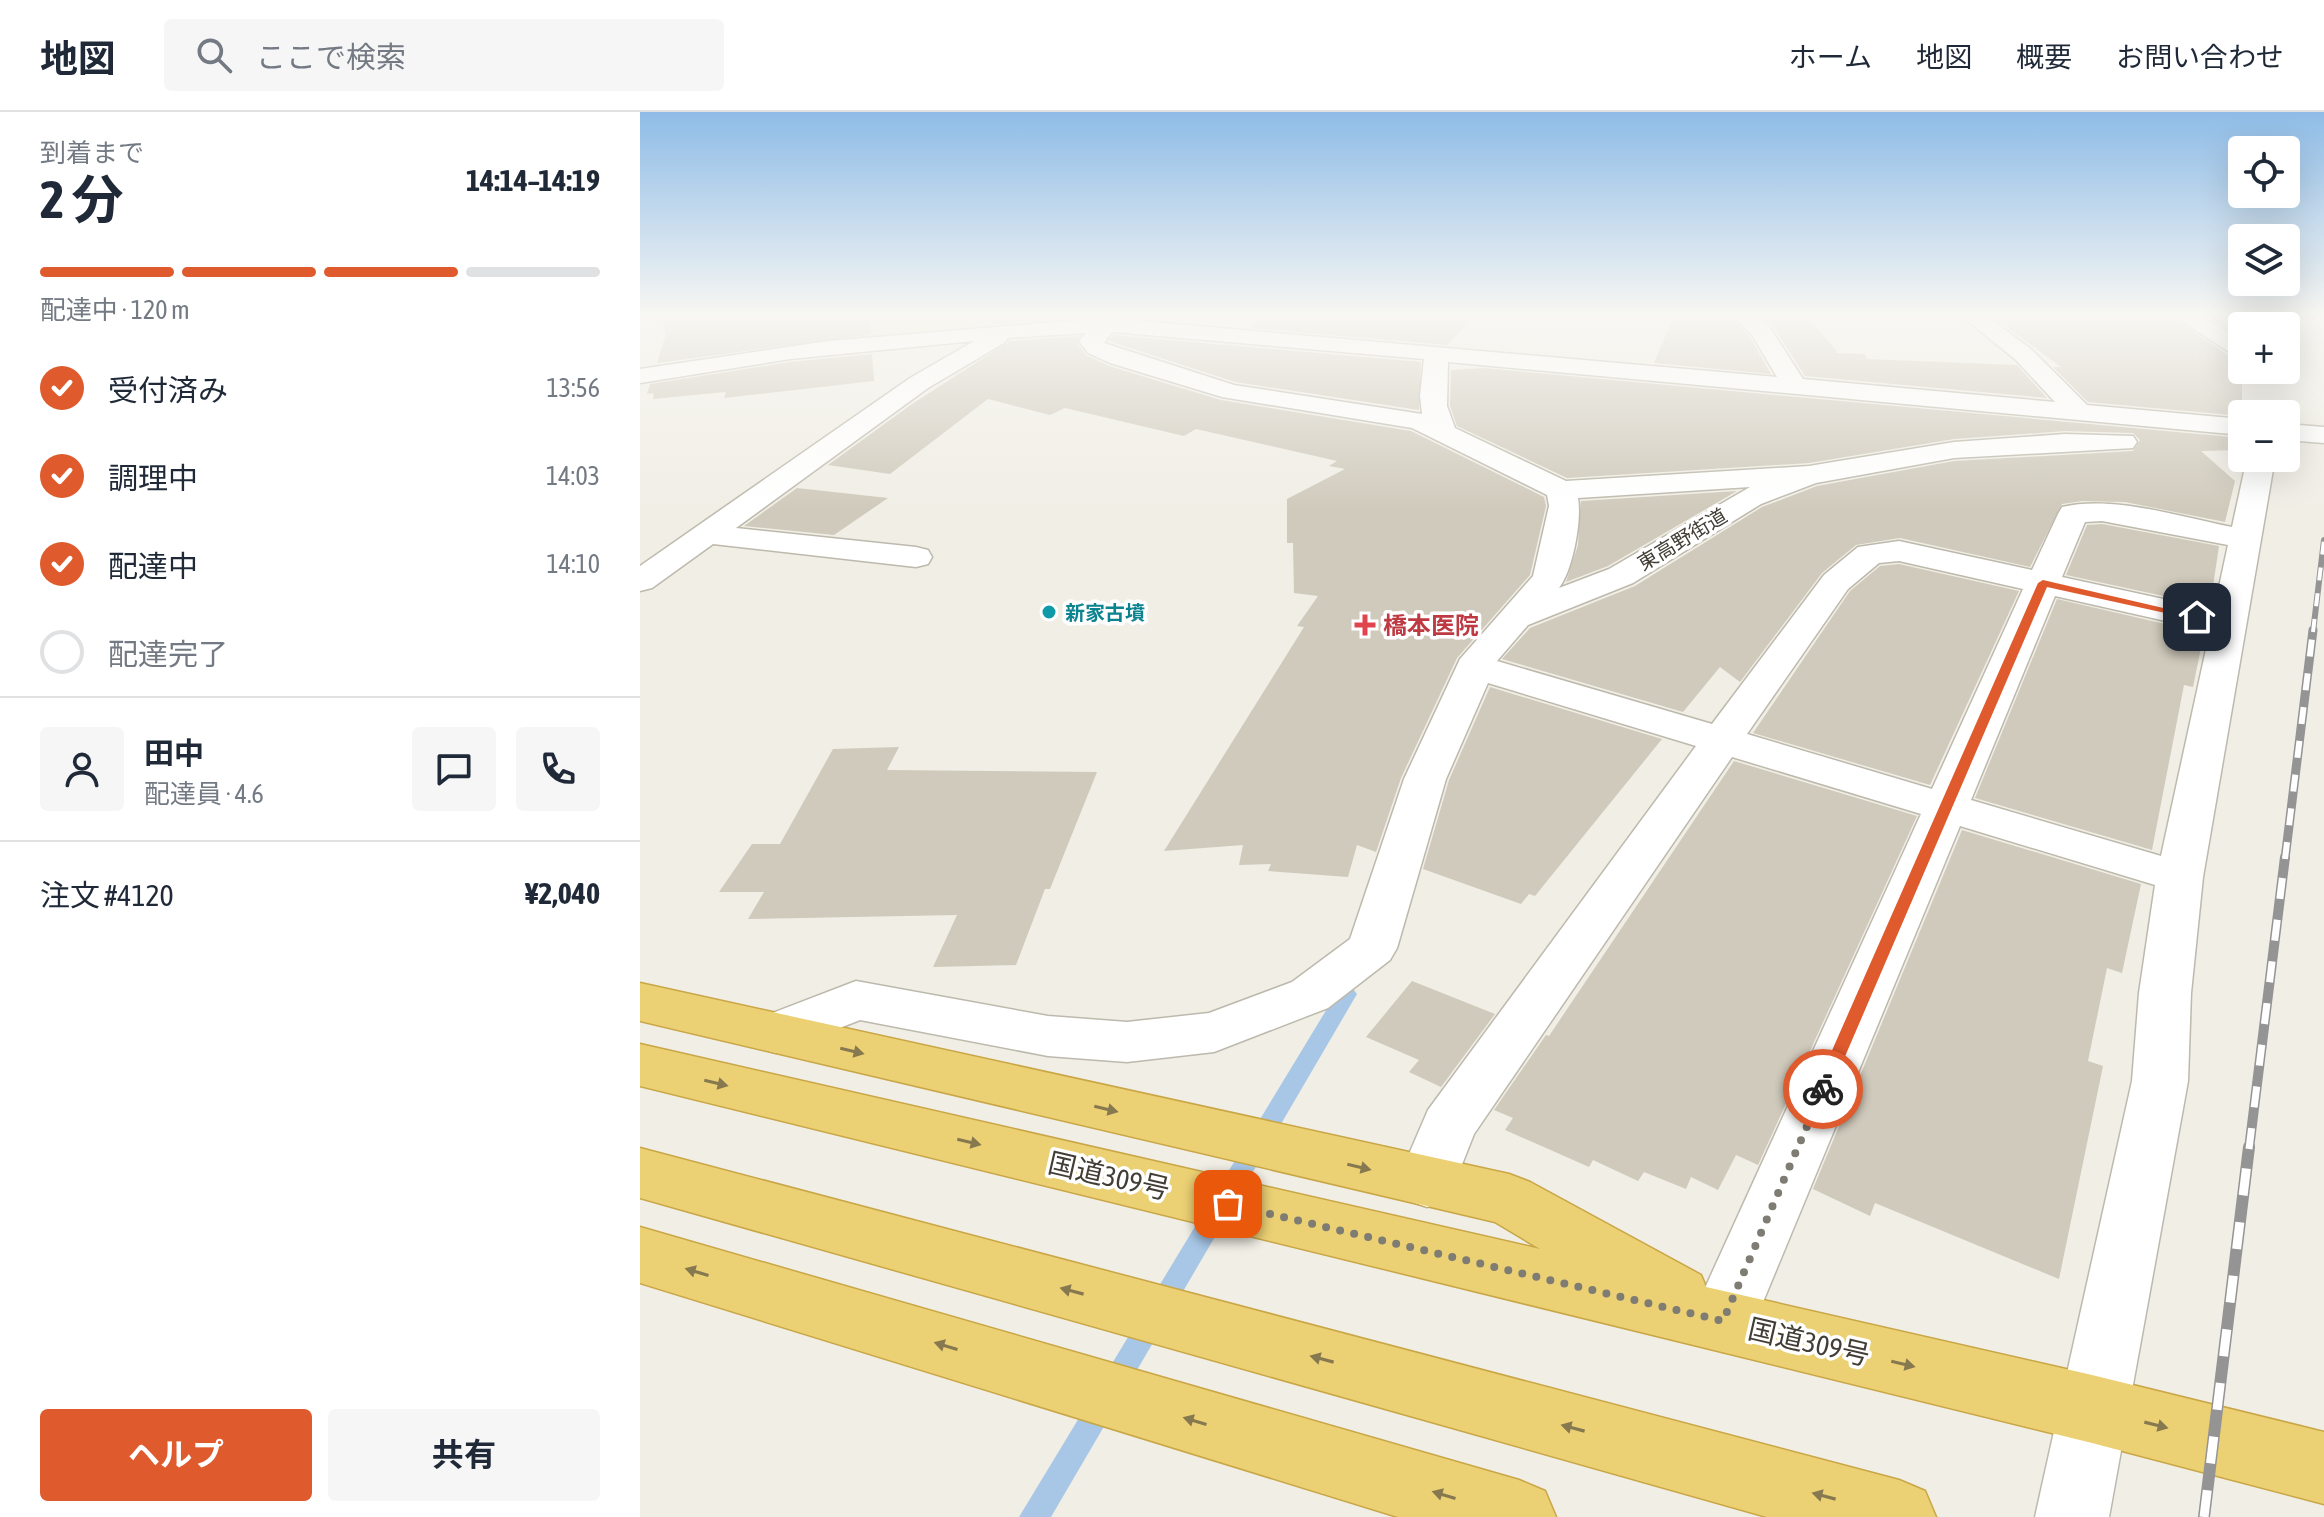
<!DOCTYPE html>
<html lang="ja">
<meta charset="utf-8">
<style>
:root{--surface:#fff;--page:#f6f6f7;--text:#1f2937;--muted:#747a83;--line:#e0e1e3;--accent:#df5a2d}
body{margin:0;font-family:"Asap Condensed","Noto Sans JP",sans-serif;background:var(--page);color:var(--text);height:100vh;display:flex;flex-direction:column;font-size:30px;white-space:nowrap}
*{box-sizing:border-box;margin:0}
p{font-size:26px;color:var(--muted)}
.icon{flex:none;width:44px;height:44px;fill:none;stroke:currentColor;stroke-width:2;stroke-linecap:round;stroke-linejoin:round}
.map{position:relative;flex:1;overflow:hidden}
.side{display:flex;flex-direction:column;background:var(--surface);width:640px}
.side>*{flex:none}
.buttons{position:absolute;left:1588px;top:24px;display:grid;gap:16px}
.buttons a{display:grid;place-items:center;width:72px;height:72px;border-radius:8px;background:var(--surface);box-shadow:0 8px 32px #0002;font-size:40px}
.pin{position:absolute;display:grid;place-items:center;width:68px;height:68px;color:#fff;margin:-34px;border-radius:16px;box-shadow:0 4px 12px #0006}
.courier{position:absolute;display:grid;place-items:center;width:80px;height:80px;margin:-40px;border:6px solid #df5a2d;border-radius:50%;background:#fff;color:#222;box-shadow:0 2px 10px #0007}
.head em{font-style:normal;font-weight:700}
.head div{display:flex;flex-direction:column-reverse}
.head{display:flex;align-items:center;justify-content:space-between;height:136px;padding:0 40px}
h1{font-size:52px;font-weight:700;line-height:60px}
.bar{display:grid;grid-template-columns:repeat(4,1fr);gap:12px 8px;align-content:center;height:96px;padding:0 40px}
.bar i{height:10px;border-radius:6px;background:var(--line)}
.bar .current{background:var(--accent)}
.bar p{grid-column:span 4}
.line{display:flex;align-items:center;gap:20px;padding:0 40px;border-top:2px solid var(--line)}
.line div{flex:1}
.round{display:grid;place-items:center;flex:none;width:84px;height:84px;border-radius:8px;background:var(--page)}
ol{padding:0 40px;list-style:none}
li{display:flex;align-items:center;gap:24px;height:88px}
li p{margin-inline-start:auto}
li .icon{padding:8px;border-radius:50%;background:var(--accent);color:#fff;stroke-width:4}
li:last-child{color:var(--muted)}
li i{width:44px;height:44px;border:4px solid var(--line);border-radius:50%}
.cta{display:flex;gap:16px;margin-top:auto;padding:16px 40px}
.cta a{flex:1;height:92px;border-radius:8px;background:var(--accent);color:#fff;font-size:32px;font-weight:700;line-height:92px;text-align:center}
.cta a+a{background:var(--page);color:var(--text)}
header{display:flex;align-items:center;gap:48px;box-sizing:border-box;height:112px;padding:0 40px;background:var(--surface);border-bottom:2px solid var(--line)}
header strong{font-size:38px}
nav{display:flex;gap:44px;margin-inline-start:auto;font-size:28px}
.search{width:560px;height:72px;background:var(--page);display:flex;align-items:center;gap:20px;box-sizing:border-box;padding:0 28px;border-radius:8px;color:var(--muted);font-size:30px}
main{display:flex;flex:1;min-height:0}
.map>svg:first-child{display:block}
</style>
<header>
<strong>地図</strong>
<div class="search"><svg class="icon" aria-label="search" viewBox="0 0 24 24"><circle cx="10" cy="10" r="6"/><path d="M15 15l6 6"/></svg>ここで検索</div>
<nav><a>ホーム</a><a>地図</a><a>概要</a><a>お問い合わせ</a></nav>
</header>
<main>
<section class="side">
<div class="head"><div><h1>2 分</h1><p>到着まで</p></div><em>14:14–14:19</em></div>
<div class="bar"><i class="current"></i><i class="current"></i><i class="current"></i><i></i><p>配達中 · 120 m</p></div>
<ol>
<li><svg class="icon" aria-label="check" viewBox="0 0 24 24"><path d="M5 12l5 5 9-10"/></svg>受付済み<p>13:56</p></li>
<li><svg class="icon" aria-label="check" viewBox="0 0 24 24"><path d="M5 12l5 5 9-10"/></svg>調理中<p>14:03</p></li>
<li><svg class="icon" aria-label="check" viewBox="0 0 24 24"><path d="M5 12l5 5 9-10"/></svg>配達中<p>14:10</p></li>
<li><i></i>配達完了</li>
</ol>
<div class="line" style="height:144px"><a class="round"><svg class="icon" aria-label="person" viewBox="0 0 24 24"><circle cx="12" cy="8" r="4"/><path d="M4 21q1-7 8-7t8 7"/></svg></a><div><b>田中</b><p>配達員 · 4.6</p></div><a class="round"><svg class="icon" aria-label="chat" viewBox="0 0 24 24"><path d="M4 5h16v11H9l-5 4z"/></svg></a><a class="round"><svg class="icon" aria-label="phone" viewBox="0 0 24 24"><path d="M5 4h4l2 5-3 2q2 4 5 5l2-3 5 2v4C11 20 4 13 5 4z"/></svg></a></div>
<div class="line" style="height:104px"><div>注文 #4120</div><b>¥2,040</b></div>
<div class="cta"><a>ヘルプ</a><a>共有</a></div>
</section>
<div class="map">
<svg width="1684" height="1405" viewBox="0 0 1684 1405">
<rect width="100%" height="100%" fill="#f0eee5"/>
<path fill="#e8e4d1" d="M159,201H453L441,209L164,230Z"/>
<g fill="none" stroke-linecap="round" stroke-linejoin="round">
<path fill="#a8c7e6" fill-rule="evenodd" d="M706,874L713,877L717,882L411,1405H379L699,877Z"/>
</g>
<path fill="#d0cabc" d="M20,201H229L231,222L17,251L26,222Z
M353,201H530V209L466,203L352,212Z
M629,201H779L833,205L807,233L610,216Z
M1035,201H1087L1110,225L1131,262L1014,251Z
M1118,201H1165L1198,241L1225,242L1227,247L1377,253L1407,286L1165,264L1132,212Z
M1348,201H1526L1592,246L1602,248V258H1623L1628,261L1602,262V304L1448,290L1413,255H1421Z
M1562,201H1580L1603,214L1602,225Z
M473,223L781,250L779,298L595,270L469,229Z
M439,224L437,231L446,243L469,254L581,288L771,319L904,385L906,394L890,463L817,546L761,666L736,740L717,733L708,765L628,759L631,752L599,753L603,733L524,739L664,515L657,514L678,484L654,481L653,431H647V387L705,357L689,354L697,349L556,317L544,324L425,296L410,303L348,287L250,362L188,353L272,292L370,229Z
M232,242L234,269L84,286L86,280L13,287L14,281L7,282L10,272L150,250Z
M843,256L1602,326V338L1561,339L1595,369L1585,410L1485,390L1442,389L1422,392L1390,455L1260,426L1216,433L1182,461L1100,570L1080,555L1043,600L862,547L890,516L995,474L1122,395L1177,374L1314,349L1493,339L1500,328L1493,321L1425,319L1314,327L1169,351L927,366L817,314L810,294L811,258Z
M157,376L248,386L194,423L104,414Z
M1097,379L968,454L926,470L938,433L941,389Z
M1462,412L1579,434L1570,494L1426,463L1447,413Z
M1259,452L1379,479L1290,673L1113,621L1210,479L1240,454Z
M1417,487L1564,521L1553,575L1544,573L1512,738L1335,686Z
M850,575L1022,627L895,784L889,782L881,792L783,757L809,668Z
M259,635L247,658L457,660L410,777H405L376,853L293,855L317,803L108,807L124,780H79L112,732H140L193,637Z
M1094,649L1277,704L1118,1053L1096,1043L1078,1078L1051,1065L1046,1077L1004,1060L998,1069L953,1048L949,1055L865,1018L873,1006L854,998L906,923L909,924Z
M1322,718L1501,772L1482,861L1467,856L1448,949L1463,954L1419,1167L1235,1091L1230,1104L1173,1077Z
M772,869L855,902L801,975L769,960L779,948L726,925Z"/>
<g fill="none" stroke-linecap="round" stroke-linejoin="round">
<g stroke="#bdb9ac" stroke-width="3">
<path id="minor" d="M1090,201H1114L1129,214L1163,267L1415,290L1376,248L1318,201H1343L1392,238L1447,293L1602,307V323L808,250L807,294L815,316L926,369L1169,354L1314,330L1425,322L1493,324L1497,330L1493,336L1314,346L1176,371L1121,392L993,471L888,513L857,549L1072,612L1184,463L1218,435L1259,429L1392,458L1418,402L1422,395C1473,383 1541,405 1592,415L1607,346H1635L1563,765L1551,881L1548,969L1469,1405H1395L1492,969L1499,881L1515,773L1320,714L1106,1231L1083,1240L1060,1231L1050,1209L1281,702L1092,645L834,1022L808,1088L787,1095L766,1088L757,1070L788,998L1056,634L848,571L806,667L757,836L750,848L688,896L574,940L487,950L408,944L220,908L136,941L117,935L109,921L117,907L216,869L408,904L487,910L569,901L652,870L710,827L764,667L820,547L893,464L909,394L907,383L772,316L582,285L470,251L448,241L439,229L446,221L368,226L364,231L288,276L96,416L276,435L288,438L292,445L288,452L276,455L73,432L12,476L0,479V454L270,266L334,229L150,247L0,271V257L188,229L466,206L1137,265L1112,223ZM472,220L784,247L780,284L782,302L594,273L464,231ZM1110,375L969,457L919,476C933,458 942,408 938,386ZM1462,409L1588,433L1574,498L1422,465L1445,410ZM1259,449L1383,477L1292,677L1107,622L1208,477L1239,451ZM1415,484L1570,519L1521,744L1331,688Z
M1529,201H1556L1602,228V245L1594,243Z
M1646,312L1684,315V331L1646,328Z"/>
</g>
<g stroke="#c9a646" stroke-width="3">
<path id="highway" d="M0,871L869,1062L890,1070L1061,1163L1066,1175L1452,1263L1684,1320V1392L1452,1331L0,974V932L900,1137L855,1110L0,909Z
M0,1036L1259,1368L1285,1379L1296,1405H1127L0,1086Z
M0,1115L879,1368L905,1379L916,1405H758L0,1171Z"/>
</g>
<use href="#minor" fill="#fff" fill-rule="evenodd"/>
<use href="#highway" fill="#ecd074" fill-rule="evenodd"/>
<g stroke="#949494" stroke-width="6">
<path id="rail-far3" d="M1673,520L1684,428"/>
</g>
<g stroke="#949494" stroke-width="9">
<path id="rail-far2" d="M1645,747L1673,518"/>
</g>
<g stroke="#949494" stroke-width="10">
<path id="rail-far1" d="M1609,1037L1645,745"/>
</g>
<g stroke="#949494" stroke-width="12">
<path id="rail" d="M1564,1405L1609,1035"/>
</g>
<use href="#rail-far3" stroke="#fff" stroke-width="4" stroke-dasharray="13" stroke-linecap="butt"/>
<use href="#rail-far2" stroke="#fff" stroke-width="6" stroke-dasharray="17" stroke-linecap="butt"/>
<use href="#rail-far1" stroke="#fff" stroke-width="7" stroke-dasharray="21" stroke-linecap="butt"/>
<use href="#rail" stroke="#fff" stroke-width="9" stroke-dasharray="27" stroke-linecap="butt"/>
</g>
<defs><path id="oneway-solid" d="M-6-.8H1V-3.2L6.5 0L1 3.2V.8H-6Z" transform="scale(2)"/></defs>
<g fill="#86784f">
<use href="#oneway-solid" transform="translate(212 939) rotate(13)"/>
<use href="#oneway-solid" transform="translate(76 971) rotate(13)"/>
<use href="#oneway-solid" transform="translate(466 997) rotate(13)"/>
<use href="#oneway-solid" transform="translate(329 1030) rotate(13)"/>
<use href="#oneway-solid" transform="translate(719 1055) rotate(13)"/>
<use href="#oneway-solid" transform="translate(57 1160) rotate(-163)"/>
<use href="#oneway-solid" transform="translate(432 1179) rotate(-165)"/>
<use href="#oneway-solid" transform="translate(306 1234) rotate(-163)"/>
<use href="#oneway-solid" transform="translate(682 1247) rotate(-165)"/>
<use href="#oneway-solid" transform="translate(1263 1252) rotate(13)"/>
<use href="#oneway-solid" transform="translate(555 1309) rotate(-163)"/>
<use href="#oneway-solid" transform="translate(1516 1313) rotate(14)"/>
<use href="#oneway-solid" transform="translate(933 1316) rotate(-165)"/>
<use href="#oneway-solid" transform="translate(804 1383) rotate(-163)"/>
<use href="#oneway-solid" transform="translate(1184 1384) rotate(-165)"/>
</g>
<linearGradient id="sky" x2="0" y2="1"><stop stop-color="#8ebce7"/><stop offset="0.51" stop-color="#f8f7f3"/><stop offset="1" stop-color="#f8f7f3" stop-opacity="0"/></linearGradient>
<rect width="1684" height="398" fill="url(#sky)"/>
<path fill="#df5a2d" d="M1403,468L1562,505L1557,508L1407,475L1191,977L1183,983L1177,981L1175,977L1398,471Z"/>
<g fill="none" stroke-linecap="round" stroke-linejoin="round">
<path stroke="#7f7c73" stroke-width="8" stroke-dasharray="0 14.4" d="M588,1092L1083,1209L1183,977"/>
</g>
<circle fill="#0f9aa8" stroke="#fff" stroke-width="3" cx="409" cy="500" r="8"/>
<path fill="#e0444e" stroke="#fff" stroke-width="3" d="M721 501h8v8h8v8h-8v8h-8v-8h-8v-8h8z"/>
<g text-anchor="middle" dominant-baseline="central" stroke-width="7" stroke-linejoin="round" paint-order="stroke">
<g font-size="20" fill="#423e36" stroke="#fff">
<text transform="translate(1042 427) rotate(-31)">東高野街道</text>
</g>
<g font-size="20" font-weight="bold" fill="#0d838f" stroke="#fff" text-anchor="start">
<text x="425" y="500">新家古墳</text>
</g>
<g font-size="24" font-weight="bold" fill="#be3a42" stroke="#fff" text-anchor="start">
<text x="743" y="513">橋本医院</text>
</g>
<g font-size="28" fill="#423e36" stroke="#fff">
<text transform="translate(469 1064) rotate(13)">国道309号</text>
<text transform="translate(1169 1230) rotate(13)">国道309号</text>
</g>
</g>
</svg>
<div class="buttons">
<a><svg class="icon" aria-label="locate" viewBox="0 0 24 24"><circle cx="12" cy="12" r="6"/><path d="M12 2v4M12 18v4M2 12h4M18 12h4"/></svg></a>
<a><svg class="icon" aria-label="layers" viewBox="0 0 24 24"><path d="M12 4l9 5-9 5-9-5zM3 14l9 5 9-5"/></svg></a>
<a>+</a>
<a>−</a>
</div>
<div class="pin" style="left:588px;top:1092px;background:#ea580c"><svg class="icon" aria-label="bag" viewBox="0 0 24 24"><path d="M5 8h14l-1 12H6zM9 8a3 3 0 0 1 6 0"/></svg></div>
<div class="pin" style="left:1557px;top:505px;background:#1f2937"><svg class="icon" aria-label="home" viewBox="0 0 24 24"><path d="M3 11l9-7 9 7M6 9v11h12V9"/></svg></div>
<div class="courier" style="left:1183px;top:977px"><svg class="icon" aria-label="bike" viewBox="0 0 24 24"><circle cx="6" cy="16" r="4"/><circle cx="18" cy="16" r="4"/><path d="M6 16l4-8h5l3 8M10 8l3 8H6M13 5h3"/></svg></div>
</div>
</main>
